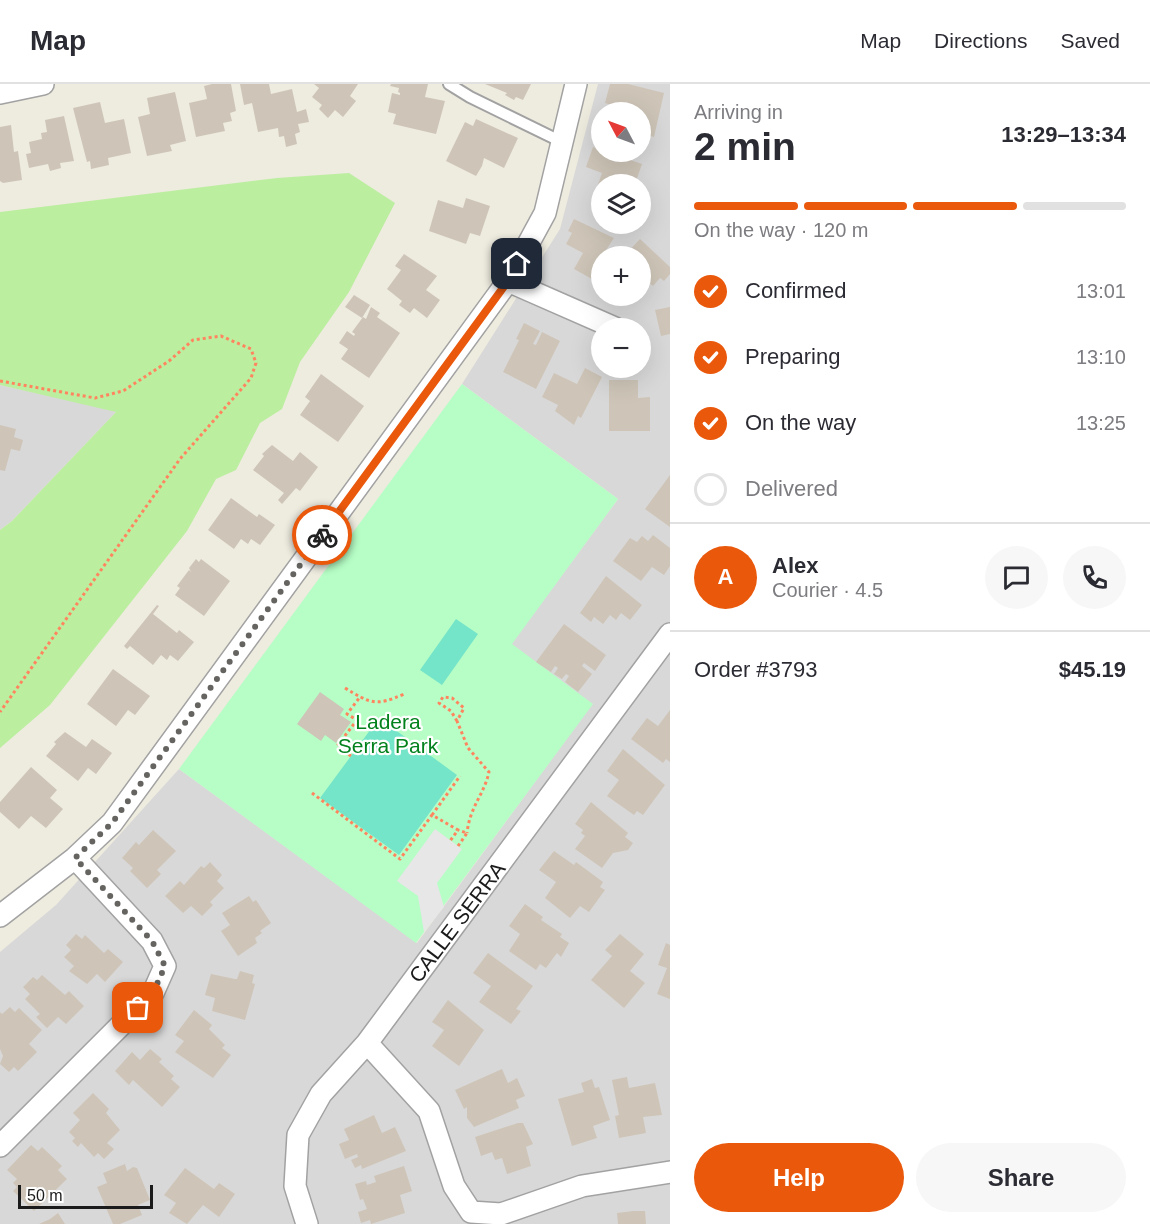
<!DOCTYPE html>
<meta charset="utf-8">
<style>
:root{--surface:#fff;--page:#f7f7f7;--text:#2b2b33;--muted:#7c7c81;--line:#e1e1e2;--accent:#ea580c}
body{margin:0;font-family:Helvetica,sans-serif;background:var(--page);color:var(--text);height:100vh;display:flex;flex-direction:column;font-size:22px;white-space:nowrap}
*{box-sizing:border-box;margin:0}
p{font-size:20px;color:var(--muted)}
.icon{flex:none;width:33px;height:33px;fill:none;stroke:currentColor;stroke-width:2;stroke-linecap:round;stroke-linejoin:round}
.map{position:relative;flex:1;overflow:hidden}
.details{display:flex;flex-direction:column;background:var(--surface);width:480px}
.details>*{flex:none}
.needle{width:39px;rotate:311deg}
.tools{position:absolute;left:591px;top:18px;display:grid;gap:12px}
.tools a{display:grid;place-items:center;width:60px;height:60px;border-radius:50%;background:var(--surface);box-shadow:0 6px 24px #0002;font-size:30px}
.scale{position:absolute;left:18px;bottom:15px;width:135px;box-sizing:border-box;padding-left:6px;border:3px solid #1b1b1b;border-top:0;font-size:16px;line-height:21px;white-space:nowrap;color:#1b1b1b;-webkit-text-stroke:4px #fff;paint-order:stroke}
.pin{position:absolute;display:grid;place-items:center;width:51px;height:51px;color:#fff;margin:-26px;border-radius:12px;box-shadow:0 3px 9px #0006}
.courier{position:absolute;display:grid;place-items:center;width:60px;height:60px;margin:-30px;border:4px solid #ea580c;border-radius:50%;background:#fff;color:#222;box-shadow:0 2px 8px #0007}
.headline em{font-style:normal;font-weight:700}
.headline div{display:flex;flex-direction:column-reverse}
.headline{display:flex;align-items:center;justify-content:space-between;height:102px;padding:0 24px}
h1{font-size:39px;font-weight:700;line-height:45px}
.bar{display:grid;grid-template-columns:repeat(4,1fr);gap:9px 6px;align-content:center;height:72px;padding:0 24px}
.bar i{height:8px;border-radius:4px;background:var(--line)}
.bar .current{background:var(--accent)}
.bar p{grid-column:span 4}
.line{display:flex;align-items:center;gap:15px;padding:0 24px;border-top:2px solid var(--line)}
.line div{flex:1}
.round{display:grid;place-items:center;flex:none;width:63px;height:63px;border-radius:32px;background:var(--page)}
ol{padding:0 24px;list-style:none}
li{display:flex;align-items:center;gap:18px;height:66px}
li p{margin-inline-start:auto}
li .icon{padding:6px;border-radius:50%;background:var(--accent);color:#fff;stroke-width:4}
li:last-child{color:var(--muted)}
li i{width:33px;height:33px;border:3px solid var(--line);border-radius:50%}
.primary-button{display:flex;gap:12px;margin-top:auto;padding:12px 24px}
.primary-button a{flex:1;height:69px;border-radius:36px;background:var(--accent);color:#fff;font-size:24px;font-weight:700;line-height:69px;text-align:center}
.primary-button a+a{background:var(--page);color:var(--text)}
header{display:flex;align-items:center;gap:36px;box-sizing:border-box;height:84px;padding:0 30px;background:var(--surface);border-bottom:2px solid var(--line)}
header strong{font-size:28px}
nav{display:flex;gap:33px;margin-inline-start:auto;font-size:21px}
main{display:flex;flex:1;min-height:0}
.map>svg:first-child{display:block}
</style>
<header>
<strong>Map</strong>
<nav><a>Map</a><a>Directions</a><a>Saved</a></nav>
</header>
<main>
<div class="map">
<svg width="670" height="1140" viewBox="0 0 670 1140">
<rect width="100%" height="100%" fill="#eeebdf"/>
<path fill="#d9d8d8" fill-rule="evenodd" d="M598,0H670V1140H0V868L56,821L179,685L417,859L592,620L511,560L618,415L462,300L560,145ZM602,28H640V68H602ZM602,100H640V140H602ZM602,172H640V212H602ZM602,244H640V284H602Z
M0,301L117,327L12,437L0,446Z"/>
<path fill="#bceea0" d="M349,89L395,119L349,208L300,278L282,325L260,339L236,386L216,395L187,447L50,621L0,664V446L12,437L116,328L0,301V128L277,94Z"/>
<path fill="#b6fec6" d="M462,300L618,415L512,560L593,620L416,859L179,685Z"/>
<path fill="#75e5c9" d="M456,535L478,550L442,601L420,586Z
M379,634L457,691L399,771L320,714Z"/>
<path fill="#e7e7e7" d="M435,745L462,765L437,799L444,823L424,848L418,812L397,797Z"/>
<path fill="#cec5b8" d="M212,0H231L236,27L230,29L232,37L223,39L225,47L196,53L189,19L207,15L204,2Z
M240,0H269L271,10L292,5L297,28L306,25L309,38L298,40L300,48L295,50L297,60L286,63L284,52L279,53L278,44L258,48L252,19L244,21Z
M314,0H358L350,12L356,17L343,33L335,26L328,34L319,25L322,21L312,13L319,4Z
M391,0H428L425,13L445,17L436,50L393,40L396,30L388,28L392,9L400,11V9L398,8L399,4L390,2Z
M485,0H531L523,16L516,13L514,16L505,11L507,9Z
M610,0H628L664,9L654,53L640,49V28H625V25L605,19Z
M175,8L186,57L170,61L172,67L147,72L138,33L150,30L147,14Z
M100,18L105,39L124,35L131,69L108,74L109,81L91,85L90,77L87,78L73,24Z
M64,32L74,77L60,79L61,84L50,87L48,80L29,84L26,70L31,69L29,58L42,55L41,49L47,48L45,36Z
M476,35L518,54L504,84L484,74L482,82L476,92L446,77L465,38L473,42Z
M11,41L14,68L18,67L22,96L3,99L0,97V43Z
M593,63L642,80L635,100H602V112L595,109L602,89L586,83Z
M466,114L490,122L480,152L470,149L466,160L429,147L438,116L463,124Z
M574,135L614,154L602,172L592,195L574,185L583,169L566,160L572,149L568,147Z
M640,155L670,183V190L664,197L660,194L653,202L640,191V172H624Z
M404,170L437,192L426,206L440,216L427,234L414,224L410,229L399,221L402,217L387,205L401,186L395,182Z
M354,211L370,221L362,234L345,223Z
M371,223L380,229L377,233L400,249L369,294L341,275L348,265L339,259L347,247L354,252L355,250L352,248L363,233L366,235Z
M670,223V250L661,252L655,226Z
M524,239L540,247L533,260L536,261L542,248L560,257L536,305L503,288L519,256L516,255Z
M585,284L602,293L581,334L578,332L574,341L555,327L558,321L542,313L554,289L577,300Z
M321,290L364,322L338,358L300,331L310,317L305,313Z
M609,296H638V314L650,313V347H609Z
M0,341L16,345L14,353L23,356L20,367L11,365L5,387L0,386Z
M272,361L293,377L300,368L318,383L300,407L296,404L282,420L278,416L284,409L253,386L264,372L262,370Z
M670,391V443L645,425Z
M231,414L257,433L259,430L275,441L260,461L251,455L248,460L241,455L234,465L208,446Z
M653,451L670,464V482L664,491L652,483L641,497L613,477L630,454L637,458L642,452L648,457Z
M196,475L199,478L201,475L230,497L204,532L175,511L180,504L177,502L189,486L191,488L189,484Z
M606,492L642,521L630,536L621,529L616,536L610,531L603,540L594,533L591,538L580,529Z
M157,521L159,522L153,530L177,549L179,546L194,558L178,577L170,571L167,576L161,571L153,581L130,562L127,565L124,562Z
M564,540L606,571L595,587L584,579L582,582L592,590L578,608L565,598L569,592L566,590L562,595L554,590L558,584L555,582L551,588L536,578Z
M113,585L150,612L135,631L128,626L116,642L87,620Z
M320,608L344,625L340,631L351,638L336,659L325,651L321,657L297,640Z
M670,626V678L666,675L663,679L631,655L647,634L658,642Z
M65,648L86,663L92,655L112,669L96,690L88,684L78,697L46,672L56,660L54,658Z
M623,665L665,701L643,731L637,727L634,731L607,712L619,696L607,687Z
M31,683L57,706L50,714L63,725L46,744L31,732L19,745L0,728V718Z
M591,718L628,749L625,753L633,759L628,766L613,769L602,784L575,765L585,752L581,749L583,746L575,740Z
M153,746L176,767L157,786L161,790L147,804L130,787L133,784L122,774L136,758L139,761Z
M554,767L574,781L576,778L603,798L600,803L605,806L589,828L580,822L570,834L545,814L556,798L539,786Z
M210,778L222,791L217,797L224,804L210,818L213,821L202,832L191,822L183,829L165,812L180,797L184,801L201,782L204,784Z
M249,812L253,818L256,816L271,839L260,847L262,849L255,854L257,859L238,872L221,847L230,841L222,829Z
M525,820L543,833L541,836L562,850L560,853L569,859L561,873L557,869L546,884L540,880L536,886L509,867L520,850L509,842Z
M76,850L82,855L85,851L104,869L108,865L123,878L105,898L97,890L87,900L69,887L74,882L64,873L71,866L66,861Z
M620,850L644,870L630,887L645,899L624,924L591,896L612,872L605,866Z
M666,859L670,861V915L657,910L667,884L658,881Z
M488,869L533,902L516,925L521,927L511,940L479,918L491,902L473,889Z
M240,887L254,891L252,899L255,900L245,936L212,927L215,914L205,911L211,890L235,895H237Z
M42,891L65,911L69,907L84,922L66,940L58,933L47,944L36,933L40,930L25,915L30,910L23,903L33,893L37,896Z
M448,916L484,946L459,982L432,962L444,946L432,938Z
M10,923L15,928L19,924L42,946L29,960L37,968L18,987L14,983L9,988L0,980L3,972L0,965V928L2,930Z
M194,926L212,941L209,945L225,961L222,964L231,971L213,994L175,968L184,957L175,951Z
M150,965L162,975L159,978L174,992L171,995L180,1003L162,1023L133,996L129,1001L115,987L132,968L140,976Z
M502,985L508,999L517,994L525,1012L516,1016L519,1024L474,1043L467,1034V1023L464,1025L455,1006Z
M627,993L629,1004L655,999L662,1031L643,1033L646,1049L619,1054L615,1032L619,1031L612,996Z
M592,995L595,1004L599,1003L610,1036L593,1042L597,1054L572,1062L558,1015L584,1008L581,999Z
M93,1009L109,1025L106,1029L120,1046L107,1059L114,1065L104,1075L98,1069L94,1073L81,1059L78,1063L72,1057L75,1054L69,1048L80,1036L73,1029Z
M374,1031L382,1049L395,1043L406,1067L362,1085L361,1081L355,1084L351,1076L358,1073L357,1070L345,1075L339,1060L349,1056L344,1045Z
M518,1039H523L533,1060L526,1063L531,1082L507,1090L502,1074L495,1076L492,1068L481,1072L475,1053Z
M31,1061L38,1067L42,1063L62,1082L58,1086L67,1095L34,1127L13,1107L17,1103L13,1099L17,1095L7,1086Z
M125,1080L127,1087L133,1083L137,1084L150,1116L138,1121L142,1131L120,1140H113L97,1103L107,1099L103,1089Z
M404,1082L412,1107L400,1111L405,1129L371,1140L370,1136L361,1139L358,1128L367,1125L363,1115L360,1116L355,1100L366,1097L367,1101L376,1098L374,1092Z
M185,1084L214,1105L219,1099L235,1110L219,1133L203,1121L187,1140L169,1129L176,1119L164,1111Z
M633,1127H645L646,1140H618L617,1129Z
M58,1129L65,1140H39L50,1135Z"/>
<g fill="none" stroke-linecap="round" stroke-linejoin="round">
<g stroke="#a2a2a2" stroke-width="14">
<path id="service" d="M449,0L470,13L562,58"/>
</g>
<g stroke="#a2a2a2" stroke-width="24">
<path id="minor" d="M0,9L43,0
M508,197L615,244
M0,832L75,774L112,739L508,197L545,129L576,0
M367,959L429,1027L454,1102L471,1128L501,1130L582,1102L670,1088
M0,1062L153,909L165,882L152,857L75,774
M307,1140L295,1102L298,1051L321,1010L367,959L670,550"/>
</g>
<path stroke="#ff855f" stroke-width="3" stroke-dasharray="3 3" stroke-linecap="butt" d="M0,297L95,314L123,307L169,277L193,256L221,252L251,265L256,279L251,294L180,375L0,628
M345,604C370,619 375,623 404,610
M457,637L451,627L439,619L443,613L452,614L464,624L457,637L468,664L489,688C484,711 470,722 467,749
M351,672L337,662L357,636L347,630L360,613
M312,709L400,775L432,731L458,746L450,757
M432,731L460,692
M458,762L467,749L458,746"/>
<use href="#service" stroke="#fff" stroke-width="10"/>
<use href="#minor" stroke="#fff" stroke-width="21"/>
</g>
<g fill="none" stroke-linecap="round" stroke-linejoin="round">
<path stroke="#656460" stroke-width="6" stroke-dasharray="0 10.8" d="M138,924L153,909L165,882L152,857L75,774L112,739L322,451"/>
<path stroke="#ea580c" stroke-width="8" d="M322,451L508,197L517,180"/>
</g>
<g text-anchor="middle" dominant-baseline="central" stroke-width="4.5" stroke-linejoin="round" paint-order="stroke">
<g font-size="21" fill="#02811d" stroke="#fff">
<text x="388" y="637">Ladera<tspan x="388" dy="24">Serra Park</tspan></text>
</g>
<g font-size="21" fill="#1b1b1b" stroke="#fff">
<text transform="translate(457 838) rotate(-53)">CALLE SERRA</text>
</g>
</g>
</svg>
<div class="tools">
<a><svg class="needle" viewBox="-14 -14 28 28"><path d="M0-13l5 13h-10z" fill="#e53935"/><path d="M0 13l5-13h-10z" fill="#7c7c81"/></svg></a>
<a><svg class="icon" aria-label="layers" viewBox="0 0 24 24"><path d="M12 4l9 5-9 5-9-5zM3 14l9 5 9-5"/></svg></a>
<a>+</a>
<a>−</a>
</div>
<div class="scale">50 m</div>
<div class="pin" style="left:138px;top:924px;background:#ea580c"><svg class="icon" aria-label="bag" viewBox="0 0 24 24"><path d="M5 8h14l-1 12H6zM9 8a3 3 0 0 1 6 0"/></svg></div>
<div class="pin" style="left:517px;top:180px;background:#1f2937"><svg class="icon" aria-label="home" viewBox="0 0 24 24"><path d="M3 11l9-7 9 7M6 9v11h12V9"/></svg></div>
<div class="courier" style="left:322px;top:451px"><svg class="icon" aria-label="bike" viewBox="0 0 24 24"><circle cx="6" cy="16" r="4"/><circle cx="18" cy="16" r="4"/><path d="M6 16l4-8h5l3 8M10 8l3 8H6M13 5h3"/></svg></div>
</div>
<section class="details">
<div class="headline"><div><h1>2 min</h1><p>Arriving in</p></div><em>13:29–13:34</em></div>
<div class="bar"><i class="current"></i><i class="current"></i><i class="current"></i><i></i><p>On the way · 120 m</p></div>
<ol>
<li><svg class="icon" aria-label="check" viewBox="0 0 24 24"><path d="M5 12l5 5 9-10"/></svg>Confirmed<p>13:01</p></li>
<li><svg class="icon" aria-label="check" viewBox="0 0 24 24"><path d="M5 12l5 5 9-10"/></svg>Preparing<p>13:10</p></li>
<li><svg class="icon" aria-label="check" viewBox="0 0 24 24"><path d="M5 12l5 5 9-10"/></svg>On the way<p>13:25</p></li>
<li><i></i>Delivered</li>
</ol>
<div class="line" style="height:108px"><b class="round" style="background:var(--accent);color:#fff">A</b><div><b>Alex</b><p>Courier · 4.5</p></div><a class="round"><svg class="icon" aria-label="chat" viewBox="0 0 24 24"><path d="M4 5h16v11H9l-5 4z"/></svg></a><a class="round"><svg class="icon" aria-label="phone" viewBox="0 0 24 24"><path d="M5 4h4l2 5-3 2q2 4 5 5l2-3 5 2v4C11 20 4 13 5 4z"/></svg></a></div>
<div class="line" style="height:78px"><div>Order #3793</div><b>$45.19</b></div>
<div class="primary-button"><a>Help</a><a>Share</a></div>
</section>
</main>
